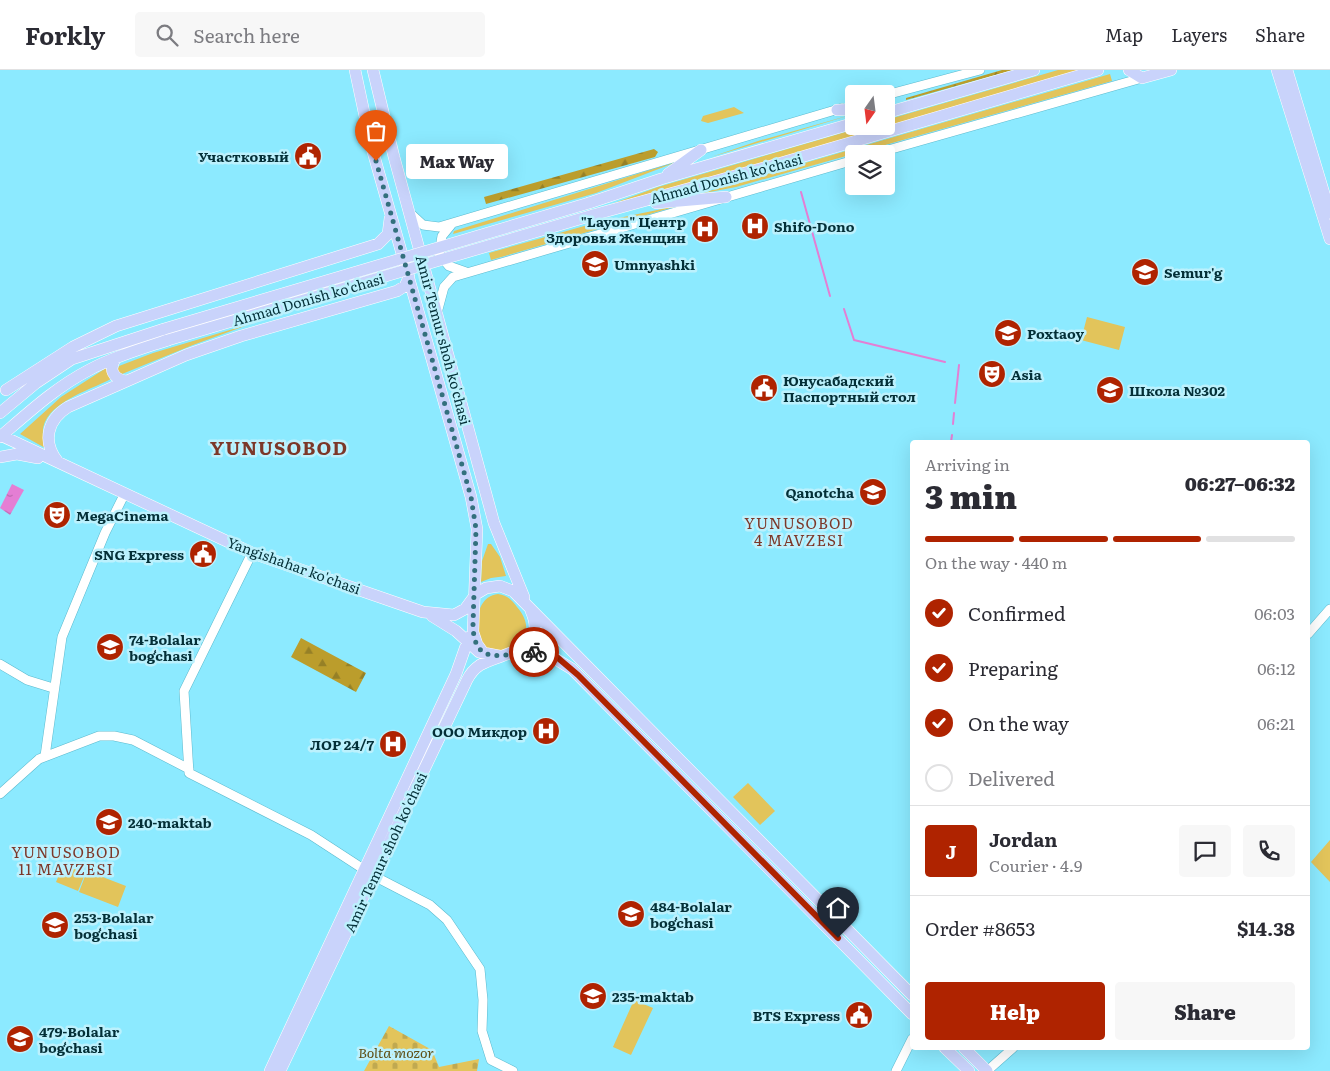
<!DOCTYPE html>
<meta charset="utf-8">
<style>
:root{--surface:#fff;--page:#f7f7f7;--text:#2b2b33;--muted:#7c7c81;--line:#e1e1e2;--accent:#af2300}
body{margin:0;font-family:Literata,serif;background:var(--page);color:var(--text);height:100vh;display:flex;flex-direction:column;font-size:19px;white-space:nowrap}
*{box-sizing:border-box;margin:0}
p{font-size:16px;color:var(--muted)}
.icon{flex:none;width:28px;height:28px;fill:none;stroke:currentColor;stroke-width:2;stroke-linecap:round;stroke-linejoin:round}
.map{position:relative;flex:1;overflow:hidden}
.side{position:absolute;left:910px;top:370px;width:400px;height:610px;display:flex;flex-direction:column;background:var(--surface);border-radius:5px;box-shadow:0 5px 20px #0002}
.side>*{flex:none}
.needle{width:32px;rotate:194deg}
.controls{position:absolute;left:845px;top:15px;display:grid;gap:10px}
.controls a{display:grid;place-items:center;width:50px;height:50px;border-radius:5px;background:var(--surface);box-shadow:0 5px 20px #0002;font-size:25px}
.pin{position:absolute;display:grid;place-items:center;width:42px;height:42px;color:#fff;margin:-51px -21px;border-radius:50% 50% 50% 0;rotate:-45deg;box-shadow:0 0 5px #0007}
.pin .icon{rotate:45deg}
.courier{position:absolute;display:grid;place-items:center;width:50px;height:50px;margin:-25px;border:4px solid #af2300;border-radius:50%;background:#fff;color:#222;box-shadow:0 1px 6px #0007}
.bubble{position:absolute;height:35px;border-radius:5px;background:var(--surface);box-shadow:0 5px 20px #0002;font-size:16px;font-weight:800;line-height:35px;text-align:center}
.headline em{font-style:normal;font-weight:800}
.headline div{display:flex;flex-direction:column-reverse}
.headline{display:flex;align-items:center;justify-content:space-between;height:85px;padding:0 15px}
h1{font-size:32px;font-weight:800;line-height:38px}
.bar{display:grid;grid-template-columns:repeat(4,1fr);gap:8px 5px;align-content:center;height:60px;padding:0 15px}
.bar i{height:6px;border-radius:4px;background:var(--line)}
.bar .on{background:var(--accent)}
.bar p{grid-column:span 4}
.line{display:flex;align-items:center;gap:12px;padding:0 15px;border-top:1px solid var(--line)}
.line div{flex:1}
.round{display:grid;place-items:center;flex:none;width:52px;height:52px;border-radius:5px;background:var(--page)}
ol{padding:0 15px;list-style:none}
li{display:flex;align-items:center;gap:15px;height:55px}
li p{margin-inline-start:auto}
li .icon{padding:5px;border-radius:50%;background:var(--accent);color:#fff;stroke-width:4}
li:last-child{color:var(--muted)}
li i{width:28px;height:28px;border:2px solid var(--line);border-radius:50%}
.cta{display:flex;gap:10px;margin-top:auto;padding:10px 15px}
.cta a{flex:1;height:58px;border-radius:5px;background:var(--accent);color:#fff;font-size:20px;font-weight:800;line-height:58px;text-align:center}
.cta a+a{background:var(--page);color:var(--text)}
header{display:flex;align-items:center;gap:30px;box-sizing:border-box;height:70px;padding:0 25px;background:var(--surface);border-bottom:1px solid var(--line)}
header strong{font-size:24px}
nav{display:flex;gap:28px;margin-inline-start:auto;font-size:18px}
.search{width:350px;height:45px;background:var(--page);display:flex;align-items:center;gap:12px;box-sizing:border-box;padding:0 18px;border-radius:5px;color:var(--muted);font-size:19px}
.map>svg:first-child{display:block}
</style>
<header>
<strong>Forkly</strong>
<div class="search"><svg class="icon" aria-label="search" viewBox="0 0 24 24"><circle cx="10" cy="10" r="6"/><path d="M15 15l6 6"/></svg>Search here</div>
<nav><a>Map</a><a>Layers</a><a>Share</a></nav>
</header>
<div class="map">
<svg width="1330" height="1001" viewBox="0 0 1330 1001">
<defs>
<pattern id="forest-firs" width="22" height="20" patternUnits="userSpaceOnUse" patternTransform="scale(1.25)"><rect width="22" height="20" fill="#bb9d2c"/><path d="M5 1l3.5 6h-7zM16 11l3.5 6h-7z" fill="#968026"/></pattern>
<pattern id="cemetery-stones" width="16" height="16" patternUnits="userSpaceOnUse" patternTransform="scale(1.25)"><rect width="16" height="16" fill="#e2c45b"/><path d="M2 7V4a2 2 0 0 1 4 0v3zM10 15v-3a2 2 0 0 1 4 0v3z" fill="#c0a950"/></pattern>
<pattern id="water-ripples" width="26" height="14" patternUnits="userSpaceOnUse" patternTransform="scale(1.25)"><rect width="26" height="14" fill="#e47ed4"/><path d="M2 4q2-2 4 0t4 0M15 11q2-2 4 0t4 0" fill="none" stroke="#b768ad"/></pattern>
</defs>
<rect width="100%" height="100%" fill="#8ceaff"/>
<path fill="#e2c45b" d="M1058,0H1080L765,92L609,135L658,117L866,56H886V50Z
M1110,4L1112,11L736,117L699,124Z
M734,37L744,43L708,53L701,51L703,46Z
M854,44L711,87L758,71Z
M682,90L596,123L453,164L454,161Z
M681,135L491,190L489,183L595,153Z
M1087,247L1125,257L1119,280L1081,270Z
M253,253L193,275L122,304L117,301L119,296L153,283Z
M106,298L111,309C84,323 27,338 47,379L20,364L61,327Z
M488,474H491L500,487L506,506L491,508L481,512L482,491Z
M498,524C507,525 512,530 517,537C541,565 514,586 486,579C483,575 479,569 478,565C475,549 479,526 498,524Z
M748,713L775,741L760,755L733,727Z
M1330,770V812L1311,792Z
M64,793L86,802L78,821L56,812Z
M87,801L126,816L118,837L79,822Z
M634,930L653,938L631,985L613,977Z"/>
<path fill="url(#forest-firs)" d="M1002,0H1013L906,30V28Z
M654,79L658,82L655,87L486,134L484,127Z
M301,568L366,603L356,622L291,587Z"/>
<path fill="url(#cemetery-stones)" d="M389,956L432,980L439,997L479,989L477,1001H364Z"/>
<path fill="url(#water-ripples)" d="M12,414L24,420L10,445L0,438Z"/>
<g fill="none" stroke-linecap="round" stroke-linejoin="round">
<path stroke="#e47ed4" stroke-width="2" d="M801,122L830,226
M844,239L854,270L945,292
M955,333L959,295
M953,354L954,343
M951,372L952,365"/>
<g stroke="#5bbace" stroke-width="10">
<path id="minor" d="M886,25L980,0
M874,84L1142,8
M410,143L423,155L439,157L842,38
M451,155L442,166L439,184L449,196L466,202
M437,243L444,217L453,207L854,90
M252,483L184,621L189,703L311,765L374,806L430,835L447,850L480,899L483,930L482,961L491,990L513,1001
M1308,564L1330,539
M0,594L27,610L53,618
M45,686L62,567L105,463L125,423
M0,724L39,689L99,666H114L133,670L189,699
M896,1001L912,969
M987,1001L1013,978"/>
</g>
<g stroke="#fff" stroke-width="12">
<path id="major" d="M355,0L371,75L471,427L477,459L473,562L477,574L482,581
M373,0L394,87L494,453L524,527
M1129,0L1142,8L1171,0
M1277,0L1330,169
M1287,0L1330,143
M837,40L854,39
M886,43L1034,0
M668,104L701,80
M589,133L661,109L854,53
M656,133L726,127
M593,145L767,97L1098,0
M116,288C108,299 113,309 126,311
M6,320L73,277L116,256L378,174L388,164L390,148
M0,343L36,313L72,289L164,259
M0,365L252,483L423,542L454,545L465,539L476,524L486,518L500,516L513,521L912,925
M0,367C28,343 56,317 89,300C113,287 141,279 168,270
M0,387L17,384L38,388
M58,392C42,372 47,350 68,337L186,285L241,266L397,221L405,216L409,207
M432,546L456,561L479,582L500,586
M516,583L549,585L572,599L912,944
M945,978L969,1001
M964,978L987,1001
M270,1001L456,604L469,567
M280,1001L467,610C470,604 474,599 480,595C502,582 549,582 531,541"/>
</g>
<use href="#minor" stroke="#fff" stroke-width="9"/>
<use href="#major" stroke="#c9d3fb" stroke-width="11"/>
<g stroke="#fff" stroke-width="12" stroke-linecap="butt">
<path id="major-bridge" d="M164,259L589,133
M168,270L593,145"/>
</g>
<use href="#major-bridge" stroke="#c9d3fb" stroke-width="11"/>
</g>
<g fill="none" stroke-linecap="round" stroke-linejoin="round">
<path stroke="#33707d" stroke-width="5" stroke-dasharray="0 9" d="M376,91L471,427L476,459L473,555C474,600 506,582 534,582"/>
<path stroke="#af2300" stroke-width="6" d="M534,582L558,588L578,605L838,868"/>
</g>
<defs>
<g id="civic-disc" transform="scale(1.4375)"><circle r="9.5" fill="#af2300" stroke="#bcf1fd"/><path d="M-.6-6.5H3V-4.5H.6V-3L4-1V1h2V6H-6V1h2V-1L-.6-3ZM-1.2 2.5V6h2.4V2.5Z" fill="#fff"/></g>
<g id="hospital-disc" transform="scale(1.4375)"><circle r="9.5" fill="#af2300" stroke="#bcf1fd"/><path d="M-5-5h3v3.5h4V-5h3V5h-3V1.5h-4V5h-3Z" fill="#fff"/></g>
<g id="school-disc" transform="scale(1.4375)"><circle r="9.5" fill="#af2300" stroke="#bcf1fd"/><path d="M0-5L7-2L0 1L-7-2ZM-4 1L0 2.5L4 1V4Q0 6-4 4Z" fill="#fff"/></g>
<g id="theatre-disc" transform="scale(1.4375)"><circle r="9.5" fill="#af2300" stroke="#bcf1fd"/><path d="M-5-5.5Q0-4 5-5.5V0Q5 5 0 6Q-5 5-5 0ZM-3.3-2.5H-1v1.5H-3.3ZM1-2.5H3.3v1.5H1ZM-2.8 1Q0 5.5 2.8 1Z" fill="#fff"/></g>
</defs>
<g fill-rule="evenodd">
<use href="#civic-disc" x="308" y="86"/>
<use href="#hospital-disc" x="755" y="156"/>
<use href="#hospital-disc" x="705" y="159"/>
<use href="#school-disc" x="595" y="194"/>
<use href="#school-disc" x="1145" y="202"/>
<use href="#school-disc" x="1008" y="263"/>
<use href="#theatre-disc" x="992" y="304"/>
<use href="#civic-disc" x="764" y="318"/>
<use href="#school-disc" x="1110" y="320"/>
<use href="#school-disc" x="873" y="422"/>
<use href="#theatre-disc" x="57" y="445"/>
<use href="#civic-disc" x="203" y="484"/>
<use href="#school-disc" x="110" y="577"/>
<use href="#hospital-disc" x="546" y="661"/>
<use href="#hospital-disc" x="393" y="674"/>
<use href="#school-disc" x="109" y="752"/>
<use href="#school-disc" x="631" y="844"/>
<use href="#school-disc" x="55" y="855"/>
<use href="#school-disc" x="593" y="926"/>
<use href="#civic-disc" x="859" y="945"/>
<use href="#school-disc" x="20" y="969"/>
</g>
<g text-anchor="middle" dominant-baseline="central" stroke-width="5" stroke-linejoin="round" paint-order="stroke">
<g font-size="14" font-weight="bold" fill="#032f37" stroke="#bcf1fd" text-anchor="start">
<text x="289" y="86" text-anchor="end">Участковый</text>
<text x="686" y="151" text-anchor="end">"Layon" Центр<tspan x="686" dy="16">Здоровья Женщин</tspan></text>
<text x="774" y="156">Shifo-Dono</text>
<text x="614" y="194">Umnyashki</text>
<text x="1164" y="202">Semur'g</text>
<text x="1027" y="263">Poxtaoy</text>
<text x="1011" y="304">Asia</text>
<text x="783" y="310">Юнусабадский<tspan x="783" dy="16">Паспортный стол</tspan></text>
<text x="1129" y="320">Школа №302</text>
<text x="854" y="422" text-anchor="end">Qanotcha</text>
<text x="76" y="445">MegaCinema</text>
<text x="184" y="484" text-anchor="end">SNG Express</text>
<text x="129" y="569">74-Bolalar<tspan x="129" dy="16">bogʻchasi</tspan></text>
<text x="527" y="661" text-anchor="end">ООО Микдор</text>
<text x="374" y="674" text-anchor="end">ЛОР 24/7</text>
<text x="128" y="752">240-maktab</text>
<text x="650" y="836">484-Bolalar<tspan x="650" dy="16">bogʻchasi</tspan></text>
<text x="74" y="847">253-Bolalar<tspan x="74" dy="16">bogʻchasi</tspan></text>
<text x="612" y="926">235-maktab</text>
<text x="840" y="945" text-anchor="end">BTS Express</text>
<text x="39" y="961">479-Bolalar<tspan x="39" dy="16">bogʻchasi</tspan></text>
</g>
<g font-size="14" fill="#032f37" stroke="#bcf1fd">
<text transform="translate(726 108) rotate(-15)">Ahmad Donish ko'chasi</text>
<text transform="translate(308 229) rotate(-16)">Ahmad Donish ko'chasi</text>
<text transform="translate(444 270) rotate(75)">Amir Temur shoh ko'chasi</text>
<text transform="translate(294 495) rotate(20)">Yangishahar ko'chasi</text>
<text transform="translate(385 782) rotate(-65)">Amir Temur shoh ko'chasi</text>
</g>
<g font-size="14" font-style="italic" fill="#5f4f15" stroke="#bcf1fd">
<text x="396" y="982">Bolta mozor</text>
</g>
<g font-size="15" letter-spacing="1" fill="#7c3728" stroke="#bcf1fd">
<text x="799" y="452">YUNUSOBOD<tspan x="799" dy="17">4 MAVZESI</tspan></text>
<text x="66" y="781">YUNUSOBOD<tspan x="66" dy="17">11 MAVZESI</tspan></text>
</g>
<g font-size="19" font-weight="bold" letter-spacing="1" fill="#7c3728" stroke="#bcf1fd">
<text x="279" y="377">YUNUSOBOD</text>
</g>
</g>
</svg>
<div class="controls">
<a><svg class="needle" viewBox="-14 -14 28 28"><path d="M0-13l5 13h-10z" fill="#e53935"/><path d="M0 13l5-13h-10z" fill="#7c7c81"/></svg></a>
<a><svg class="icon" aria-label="layers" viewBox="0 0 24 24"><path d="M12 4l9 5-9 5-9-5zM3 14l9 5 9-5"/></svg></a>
</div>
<div class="pin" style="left:376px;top:91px;background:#ea580c"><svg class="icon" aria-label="bag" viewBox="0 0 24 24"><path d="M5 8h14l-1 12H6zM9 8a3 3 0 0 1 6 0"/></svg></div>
<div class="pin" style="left:838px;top:868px;background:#1f2937"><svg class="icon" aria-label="home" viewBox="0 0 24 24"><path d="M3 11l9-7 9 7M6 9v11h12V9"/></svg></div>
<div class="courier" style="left:534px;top:582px"><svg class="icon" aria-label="bike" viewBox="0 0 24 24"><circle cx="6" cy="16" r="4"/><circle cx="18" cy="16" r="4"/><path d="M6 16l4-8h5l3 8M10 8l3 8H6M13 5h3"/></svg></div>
<div class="bubble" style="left:406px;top:74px;width:102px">Max Way</div>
<section class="side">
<div class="headline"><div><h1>3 min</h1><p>Arriving in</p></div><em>06:27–06:32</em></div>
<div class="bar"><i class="on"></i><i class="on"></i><i class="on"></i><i></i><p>On the way · 440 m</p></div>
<ol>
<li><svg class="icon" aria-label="check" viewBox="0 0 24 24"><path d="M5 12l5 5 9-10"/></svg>Confirmed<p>06:03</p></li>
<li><svg class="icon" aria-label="check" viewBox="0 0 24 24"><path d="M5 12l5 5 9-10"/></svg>Preparing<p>06:12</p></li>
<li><svg class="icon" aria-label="check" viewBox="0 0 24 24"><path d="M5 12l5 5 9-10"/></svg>On the way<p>06:21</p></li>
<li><i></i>Delivered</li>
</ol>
<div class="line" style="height:90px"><b class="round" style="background:var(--accent);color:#fff">J</b><div><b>Jordan</b><p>Courier · 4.9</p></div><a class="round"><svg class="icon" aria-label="chat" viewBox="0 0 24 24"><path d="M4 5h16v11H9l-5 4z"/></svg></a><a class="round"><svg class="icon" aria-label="phone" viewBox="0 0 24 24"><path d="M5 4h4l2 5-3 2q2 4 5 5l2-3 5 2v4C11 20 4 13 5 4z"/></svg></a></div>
<div class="line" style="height:65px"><div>Order #8653</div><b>$14.38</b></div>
<div class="cta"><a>Help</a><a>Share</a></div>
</section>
</div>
